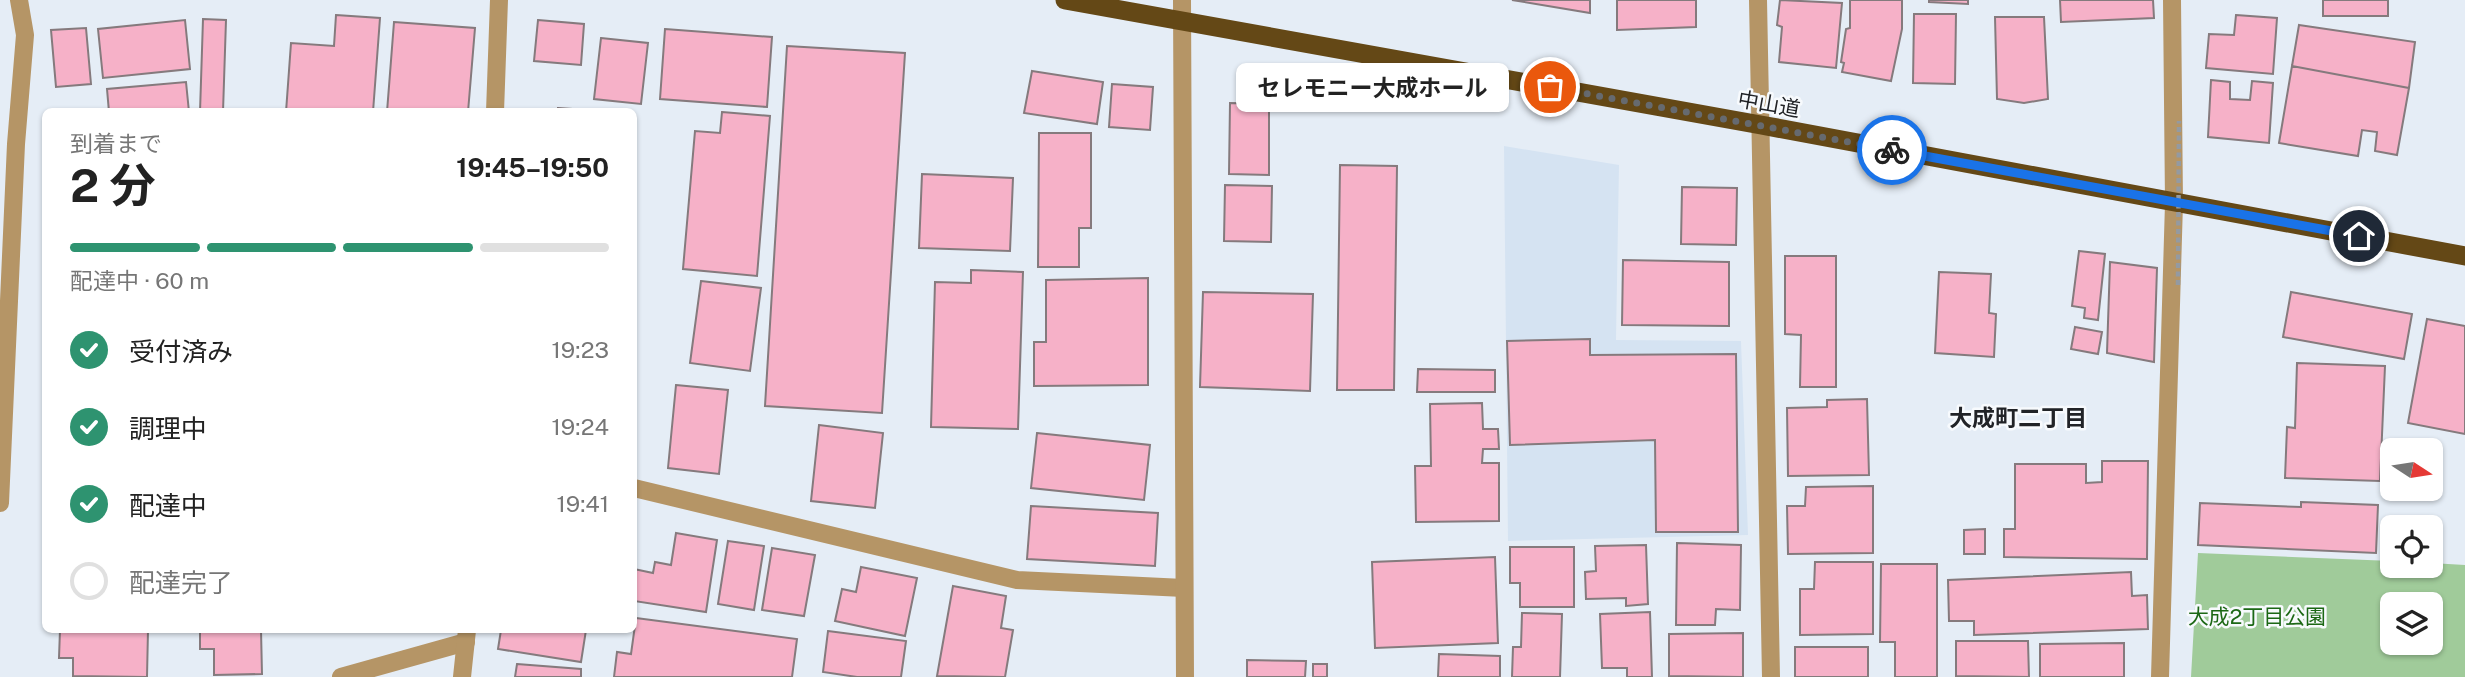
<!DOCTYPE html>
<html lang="ja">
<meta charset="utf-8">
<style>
:root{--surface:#fff;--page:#f6f6f6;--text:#222;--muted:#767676;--line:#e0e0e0;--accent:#2e9370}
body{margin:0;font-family:"Public Sans","Noto Sans JP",sans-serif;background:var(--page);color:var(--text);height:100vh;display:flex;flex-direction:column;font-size:26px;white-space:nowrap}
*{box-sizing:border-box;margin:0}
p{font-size:23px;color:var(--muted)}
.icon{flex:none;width:38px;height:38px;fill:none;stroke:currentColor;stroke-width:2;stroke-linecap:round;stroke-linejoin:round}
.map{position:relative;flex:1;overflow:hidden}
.panel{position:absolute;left:42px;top:108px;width:595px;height:525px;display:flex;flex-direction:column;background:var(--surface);border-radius:10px;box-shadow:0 2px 5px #0004}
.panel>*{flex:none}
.needle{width:46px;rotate:102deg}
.buttons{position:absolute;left:2380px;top:438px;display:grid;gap:14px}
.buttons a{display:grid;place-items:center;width:63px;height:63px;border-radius:10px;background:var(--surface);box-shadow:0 2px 5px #0004;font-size:35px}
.pin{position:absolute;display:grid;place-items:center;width:60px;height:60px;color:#fff;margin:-30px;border:4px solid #fff;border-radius:50%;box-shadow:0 2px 7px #0007}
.courier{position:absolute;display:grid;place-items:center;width:70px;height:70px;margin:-35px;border:5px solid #1a73e8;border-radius:50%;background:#fff;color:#222;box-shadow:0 2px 9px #0007}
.bubble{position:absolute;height:49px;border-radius:10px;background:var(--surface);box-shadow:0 2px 5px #0004;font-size:23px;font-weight:700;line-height:49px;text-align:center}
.head em{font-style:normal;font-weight:700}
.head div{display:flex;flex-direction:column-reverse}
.head{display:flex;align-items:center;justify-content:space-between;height:119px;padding:0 28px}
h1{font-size:46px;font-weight:700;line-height:52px}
.bar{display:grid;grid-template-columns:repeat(4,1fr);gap:10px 7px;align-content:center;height:84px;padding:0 28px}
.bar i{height:9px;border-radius:5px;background:var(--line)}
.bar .active{background:var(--accent)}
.bar p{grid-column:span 4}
ol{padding:0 28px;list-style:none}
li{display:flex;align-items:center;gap:21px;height:77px}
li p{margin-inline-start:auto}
li .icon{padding:7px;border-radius:50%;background:var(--accent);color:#fff;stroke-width:4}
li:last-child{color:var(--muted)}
li i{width:38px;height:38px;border:4px solid var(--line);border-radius:50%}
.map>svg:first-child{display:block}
</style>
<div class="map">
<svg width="2465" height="677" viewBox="0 0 2465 677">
<rect width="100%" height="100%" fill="#e5edf6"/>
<path fill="#d5e3f2" d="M1504,146L1619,165L1616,340L1741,341L1748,535L1508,541Z"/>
<path fill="#a0cb9a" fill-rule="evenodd" d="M2198,553L2392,561V565H2431V563L2465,565V677H2191ZM2392,604H2431V642H2392Z"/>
<path fill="#f6b1c8" stroke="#857a7d" stroke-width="2" d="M1512,0H1590V13Z
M1617,0H1696V27L1617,30Z
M1780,0L1842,3L1836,68L1779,62L1782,27L1777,25Z
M1850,0H1902V29L1891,81L1842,72L1844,63L1841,62L1846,29L1850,28Z
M1929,0H1968V4L1929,2Z
M2060,0H2153L2154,18L2061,22Z
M2323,0H2388V16H2323Z
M1914,14H1956L1955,84L1913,83Z
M336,15L380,18L373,112H286L291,43L334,46Z
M2236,15L2277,18L2273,74L2206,68L2209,34L2234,35Z
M1995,17H2044L2048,99L2024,103L1997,99Z
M203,19L226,20L223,112H200Z
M185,20L190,69L103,78L98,29Z
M538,20L584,24L581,65L534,61Z
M394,22L475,28L468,112H387Z
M2299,25L2415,42L2409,88L2292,66Z
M86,28L91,84L56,87L51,30Z
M665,29L772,37L767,107L660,99Z
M601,38L648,43L641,104L594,99Z
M787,46L905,53L882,413L765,406Z
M2292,66L2409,88L2397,155L2375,151L2377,132L2362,130L2358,156L2279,143Z
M1032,71L1103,82L1097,124L1024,113Z
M2211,80L2230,82V99L2250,100L2252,81L2273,83L2269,143L2208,137Z
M186,82L189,112H109L107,89Z
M1112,84L1153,87L1150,130L1109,127Z
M1230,103L1269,104V175L1229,174Z
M558,108L617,112H558Z
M722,112L770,116L757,276L683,269L695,131L720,133Z
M1039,133H1091V228H1079V267H1038Z
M1340,165L1397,166L1394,390H1337Z
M922,174L1013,178L1010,251L919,248Z
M1225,185L1272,186L1271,242L1224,241Z
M1682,187L1737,188L1736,245L1681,244Z
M2079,251L2105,254L2098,320L2084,318L2085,308L2072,306Z
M1785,256H1836V387H1800L1801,335L1785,334Z
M1623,260L1729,262V326L1622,325Z
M2110,262L2157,268L2154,362L2107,353Z
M971,270L1023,272L1018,429L931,427L935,282L971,283Z
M1939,272L1991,274L1989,313L1996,314L1994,357L1935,353Z
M1148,278V385L1034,386V342H1046V280Z
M701,281L761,288L750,371L690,363Z
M1203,292L1313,294L1310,391L1200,387Z
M2291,292L2412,314L2404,359L2283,337Z
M2427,319L2465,326V434L2408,423Z
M2075,327L2102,332L2098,354L2071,349Z
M1590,339V355L1736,354L1738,532H1656L1655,440L1510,445L1507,341Z
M2297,363L2385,366L2380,481L2285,478L2287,427L2295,428Z
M1418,369L1495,370V392H1417Z
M676,385L728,390L719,474L668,468Z
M1867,399L1869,475L1788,476L1787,408L1827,407V400Z
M1482,403L1483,429H1498L1499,449H1483L1482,463H1499V521L1416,522L1415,466H1431L1430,404Z
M819,425L883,433L875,508L811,501Z
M1037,433L1150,445L1144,500L1031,488Z
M2102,461H2148L2147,559L2004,557V529H2015V464H2086V483L2102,482Z
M1873,486V553L1788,554L1787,506H1805L1806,487Z
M2301,502L2378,505L2376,553L2198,545L2200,503L2301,507Z
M1031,506L1158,513L1155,566L1027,559Z
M1985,529V554H1964V530Z
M676,533L717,540L706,612L634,601V569L653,573L655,562L671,565Z
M728,541L764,546L754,610L718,604Z
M1677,543L1741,545L1740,610L1716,609L1715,625H1676Z
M1646,545L1648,604L1626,606V598L1586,599L1585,572L1596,571L1595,546Z
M1510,547H1574V607H1520V583H1510Z
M772,548L815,555L804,616L762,610Z
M1495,557L1498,643L1375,648L1372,562Z
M1815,562H1873V634L1800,635V589H1814Z
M1881,564H1937V677H1895V642H1880Z
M861,567L917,578L905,636L835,621L842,589L856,592Z
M2131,572L2132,596L2147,595L2148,629L1974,635V621H1949L1948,580Z
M953,586L1006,596L1001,628L1013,630L1005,677L937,676Z
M1650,612L1652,677H1627V668H1602L1600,614Z
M1522,613L1562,614L1560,677H1512L1513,647H1521Z
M636,618L797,639L792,677H614L617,652L631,654Z
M60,630H148L147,677L73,676V658H59Z
M200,630H261L262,674L214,675V649H200Z
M501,630H586L581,662L498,649Z
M828,631L906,641L901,677H857L823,672Z
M1743,633V677L1669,676V634Z
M1956,641H2028L2029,677L1956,676Z
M2124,643V677H2040V644Z
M1795,647H1868V677H1795Z
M1439,654L1500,656V677H1438Z
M1247,660L1306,661L1305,677H1247Z
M517,664L581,669V677H515Z
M1313,664H1327V677H1313Z"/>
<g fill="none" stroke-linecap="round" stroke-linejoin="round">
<path stroke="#b59566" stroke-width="18" d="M341,677L466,642"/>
<path stroke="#b59566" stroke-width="18" d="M1758,0L1771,677
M495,112L499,0
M634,488L1017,580L1184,588
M0,503L16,144L25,35L19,0
M462,677L467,630
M2160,677L2174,203L2172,0"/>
<path stroke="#b59566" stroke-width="18" d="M1182,0L1185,677"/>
<path stroke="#644816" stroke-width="19" d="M1065,0L1761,125L2465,256"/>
<path stroke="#949aa1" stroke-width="4.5" stroke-dasharray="5 3.5" stroke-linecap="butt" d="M2178,285L2179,121"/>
</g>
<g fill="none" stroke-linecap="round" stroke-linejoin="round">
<path stroke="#666a6f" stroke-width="7" stroke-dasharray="0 12.6" d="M1550,87L1892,150"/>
<path stroke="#1a73e8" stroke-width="9" d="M1892,150L2359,236"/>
</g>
<g text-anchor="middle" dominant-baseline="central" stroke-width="5" stroke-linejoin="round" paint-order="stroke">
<g font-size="21" fill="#212327" stroke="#f7fafd">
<text transform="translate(1769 104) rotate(10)">中山道</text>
</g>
<g font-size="21" fill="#1c6815" stroke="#f7fafd">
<text x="2257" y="616">大成2丁目公園</text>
</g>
<g font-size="23" font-weight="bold" fill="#212327" stroke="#f7fafd">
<text x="2018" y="417">大成町二丁目</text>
</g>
</g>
</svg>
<div class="buttons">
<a><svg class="needle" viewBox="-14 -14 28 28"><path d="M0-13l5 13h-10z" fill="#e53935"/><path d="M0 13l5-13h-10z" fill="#767676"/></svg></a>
<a><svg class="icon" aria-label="locate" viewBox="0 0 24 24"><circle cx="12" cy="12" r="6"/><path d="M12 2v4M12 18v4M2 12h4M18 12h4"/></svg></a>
<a><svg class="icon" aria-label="layers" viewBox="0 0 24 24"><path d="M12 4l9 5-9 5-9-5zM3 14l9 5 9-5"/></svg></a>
</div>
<div class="pin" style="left:1550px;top:87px;background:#ea580c"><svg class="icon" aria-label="bag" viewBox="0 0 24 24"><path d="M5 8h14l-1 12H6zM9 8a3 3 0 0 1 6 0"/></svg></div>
<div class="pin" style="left:2359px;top:236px;background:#1f2937"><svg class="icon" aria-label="home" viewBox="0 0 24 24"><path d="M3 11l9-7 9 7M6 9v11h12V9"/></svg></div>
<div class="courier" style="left:1892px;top:150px"><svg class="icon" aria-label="bike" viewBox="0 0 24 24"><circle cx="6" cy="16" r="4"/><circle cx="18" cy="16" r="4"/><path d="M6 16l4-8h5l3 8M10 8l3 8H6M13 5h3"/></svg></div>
<div class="bubble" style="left:1236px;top:63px;width:273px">セレモニー大成ホール</div>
<section class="panel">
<div class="head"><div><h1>2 分</h1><p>到着まで</p></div><em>19:45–19:50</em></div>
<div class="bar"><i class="active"></i><i class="active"></i><i class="active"></i><i></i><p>配達中 · 60 m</p></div>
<ol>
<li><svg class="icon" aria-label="check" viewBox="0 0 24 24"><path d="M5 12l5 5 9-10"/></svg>受付済み<p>19:23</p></li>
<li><svg class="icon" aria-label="check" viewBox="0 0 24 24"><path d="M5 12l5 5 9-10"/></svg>調理中<p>19:24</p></li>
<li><svg class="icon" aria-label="check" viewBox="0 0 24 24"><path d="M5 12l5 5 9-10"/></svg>配達中<p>19:41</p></li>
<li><i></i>配達完了</li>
</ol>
</section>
</div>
